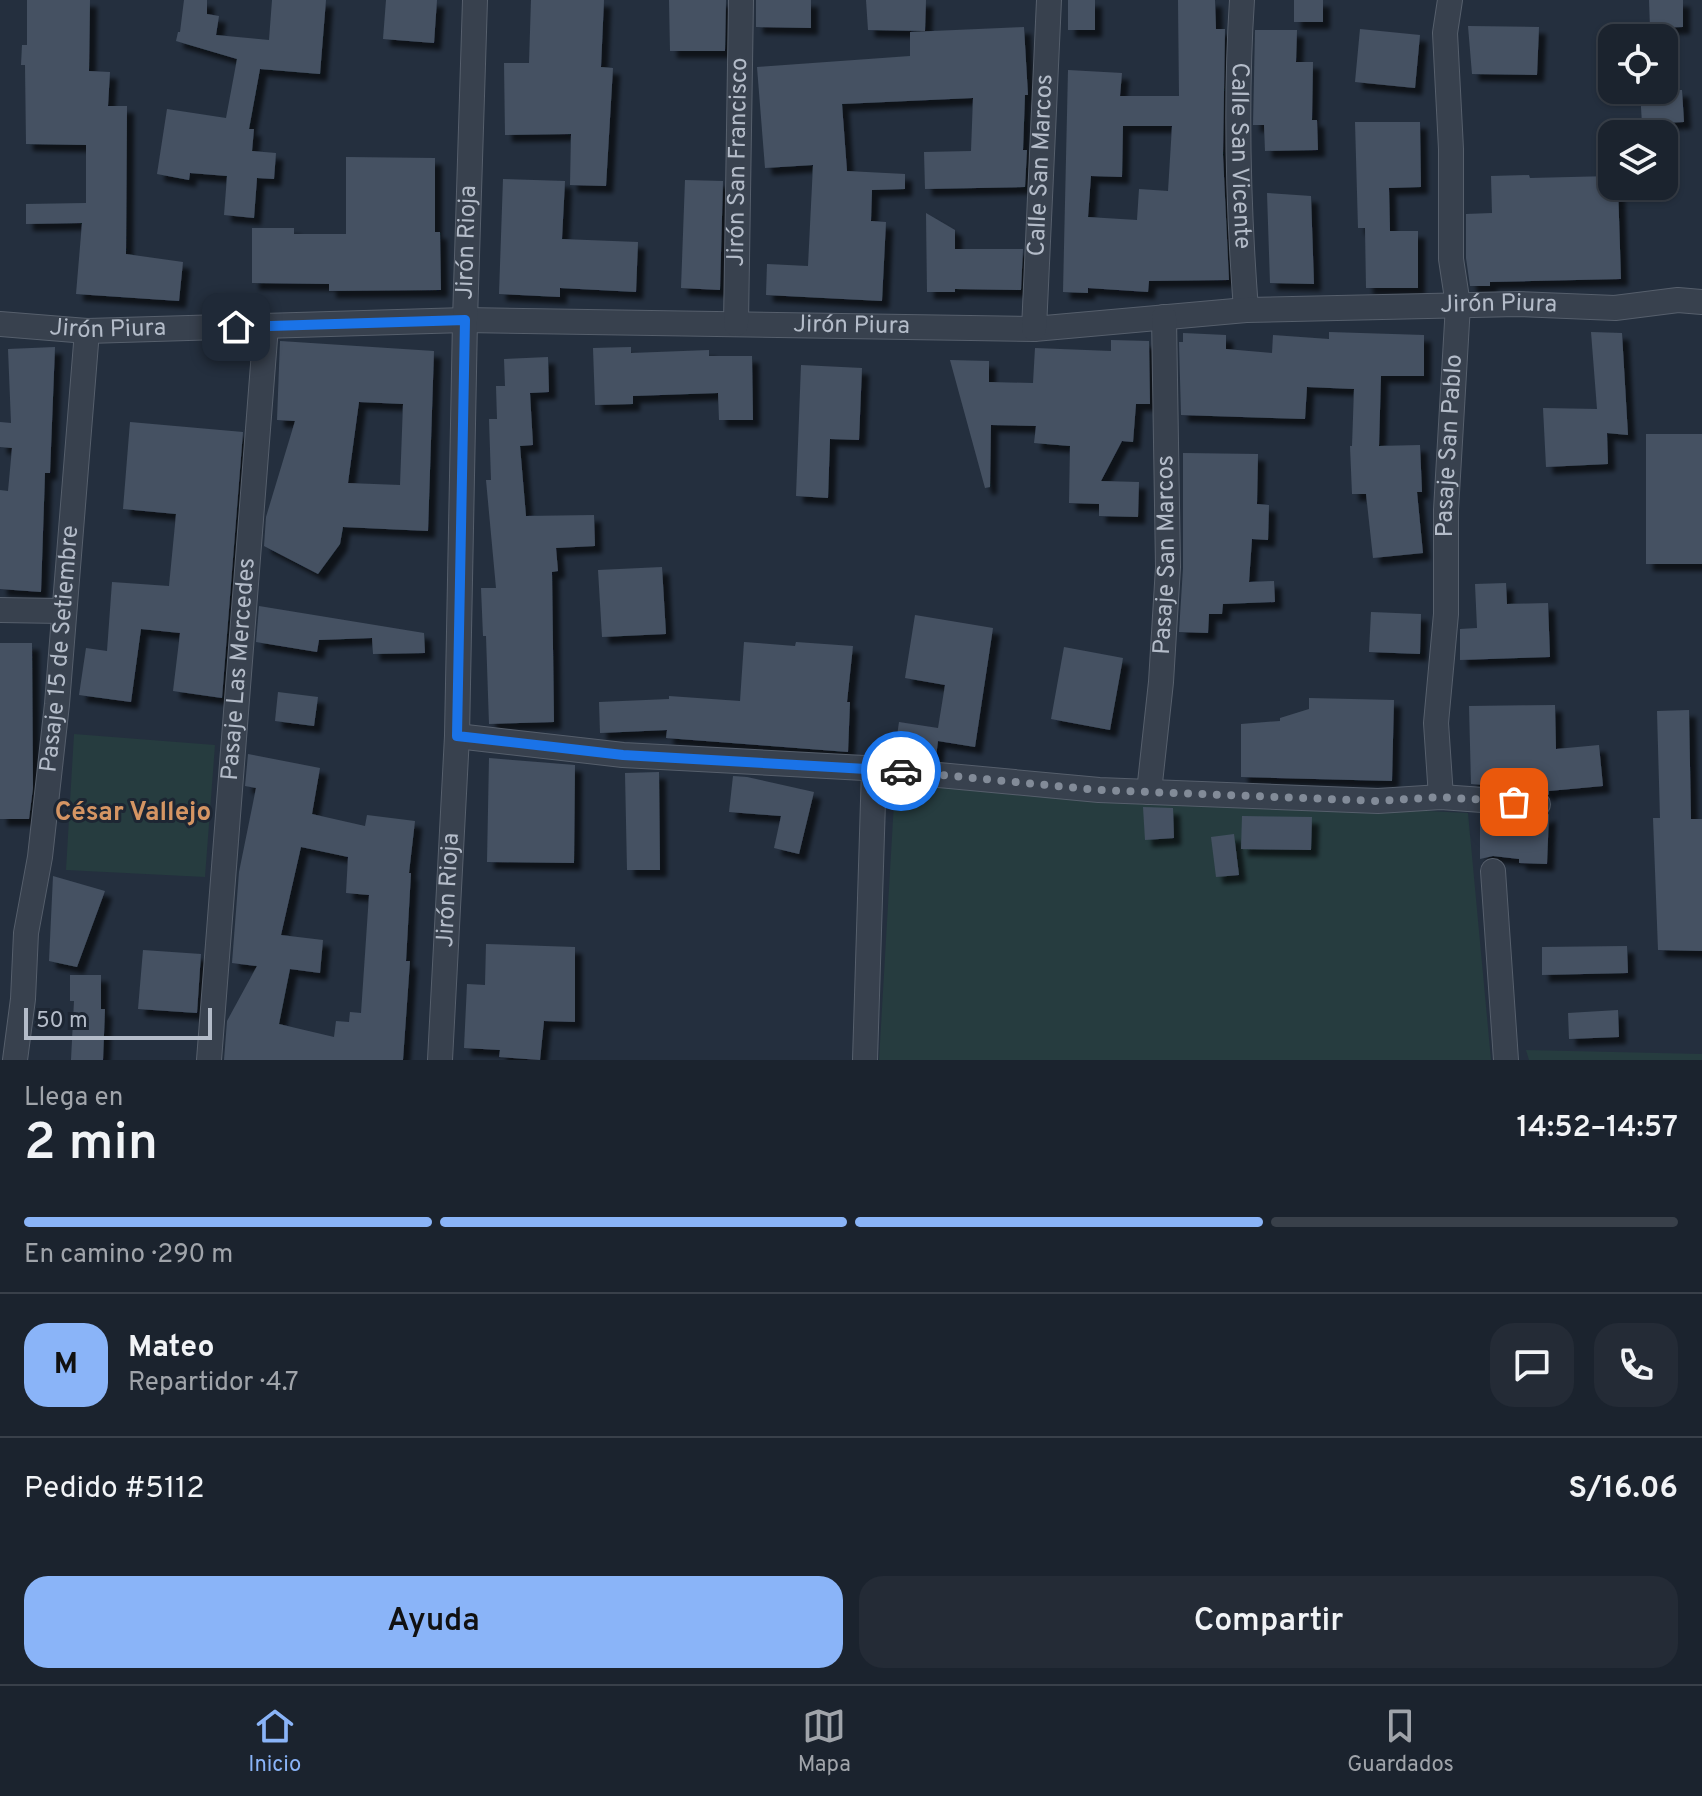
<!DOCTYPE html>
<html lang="es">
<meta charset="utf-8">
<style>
:root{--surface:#1b232e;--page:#242b36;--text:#f1f3f6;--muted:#a0a4aa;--line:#39404a;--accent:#8ab4f8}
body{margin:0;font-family:Overpass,sans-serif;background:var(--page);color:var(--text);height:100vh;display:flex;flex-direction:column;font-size:30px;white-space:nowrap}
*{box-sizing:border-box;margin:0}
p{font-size:26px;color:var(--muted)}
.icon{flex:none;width:44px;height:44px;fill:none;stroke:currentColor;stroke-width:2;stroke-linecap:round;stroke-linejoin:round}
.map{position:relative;height:1060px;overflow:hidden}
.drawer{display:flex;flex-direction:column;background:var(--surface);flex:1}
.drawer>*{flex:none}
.fabs{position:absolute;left:1598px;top:24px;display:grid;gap:16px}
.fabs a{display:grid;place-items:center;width:80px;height:80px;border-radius:16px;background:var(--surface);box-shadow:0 2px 6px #0004,0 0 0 2px var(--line);font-size:40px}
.scale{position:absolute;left:24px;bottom:20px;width:188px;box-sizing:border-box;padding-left:8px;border:4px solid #b4bcc9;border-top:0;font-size:22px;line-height:28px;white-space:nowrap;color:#b4bcc9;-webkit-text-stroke:6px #1d2633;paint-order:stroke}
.pin{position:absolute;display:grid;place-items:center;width:68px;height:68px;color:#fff;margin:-34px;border-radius:16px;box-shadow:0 4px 12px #0006}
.courier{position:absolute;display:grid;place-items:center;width:80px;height:80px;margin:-40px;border:6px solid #1a73e8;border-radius:50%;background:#fff;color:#222;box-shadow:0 2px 10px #0007}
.head em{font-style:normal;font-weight:600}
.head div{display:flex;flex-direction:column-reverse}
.head{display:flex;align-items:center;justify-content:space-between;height:136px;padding:0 24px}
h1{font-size:52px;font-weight:600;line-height:60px}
.bar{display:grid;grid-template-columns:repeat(4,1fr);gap:12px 8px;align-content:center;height:96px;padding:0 24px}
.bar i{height:10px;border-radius:6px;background:var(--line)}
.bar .current{background:var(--accent)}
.bar p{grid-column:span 4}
.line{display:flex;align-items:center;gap:20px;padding:0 24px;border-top:2px solid var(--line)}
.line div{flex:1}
.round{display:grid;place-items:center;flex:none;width:84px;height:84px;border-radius:24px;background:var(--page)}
.button{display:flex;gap:16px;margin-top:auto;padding:16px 24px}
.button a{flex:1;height:92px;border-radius:24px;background:var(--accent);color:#111;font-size:32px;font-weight:600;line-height:92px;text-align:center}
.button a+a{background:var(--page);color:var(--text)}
.tabs{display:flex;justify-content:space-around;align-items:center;height:112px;border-top:2px solid var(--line);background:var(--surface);font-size:22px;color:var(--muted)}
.tabs a{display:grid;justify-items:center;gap:4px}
.tabs .current{color:var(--accent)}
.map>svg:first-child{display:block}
</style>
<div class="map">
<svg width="1702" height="1060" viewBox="0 0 1702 1060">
<defs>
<filter id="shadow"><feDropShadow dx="7" dy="7" stdDeviation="2" flood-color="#0009"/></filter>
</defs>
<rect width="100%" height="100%" fill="#242f3e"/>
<path fill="#263c3f" d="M74,734L215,745L205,877L66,870Z
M895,785L1468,813L1491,1060H879Z
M1526,1050L1702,1054V1060H1529Z"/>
<path fill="#455162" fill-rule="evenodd" filter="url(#shadow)" d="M27,0H90L89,71L110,72L108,106H127L126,254L183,262L179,301L76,294L82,223L26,224V204L86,203V145L26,144L25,65H21L22,45H27Z
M184,0H207V14L219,16L216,35L269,40L272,0H326L320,74L260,69L249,129H254L252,151L276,153L274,179L257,178L254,218L224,215L227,176L190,173L189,180L157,174L167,109L226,118L237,59L176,41L178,32H180Z
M386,0H437L434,43L383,39Z
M531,0H604L601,67L613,68L606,186L570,185L571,134L505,135L504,63H529Z
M669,0H726L725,51H670Z
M756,0H811V28L756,27Z
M866,0H926L925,31L868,30Z
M1068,0H1095V30H1068Z
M1178,0H1215L1216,29H1225L1223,155L1229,280L1149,281L1148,292L1088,288V293L1063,292L1068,70L1122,73L1120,96H1179ZM1123,126H1172L1168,191L1139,189L1137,220L1088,217L1091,176L1122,177Z
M1294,0H1323V22H1294Z
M1649,0H1683V27L1650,28Z
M1468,26L1539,27L1537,75L1472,74Z
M1024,27L1028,95H1025L1023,150H1027L1025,187L925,189L924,152L971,151L973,98L842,104L847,171L905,174V189L872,190L871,221L886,222L882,301L766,295L767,264L808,266L813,165L765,168L757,67L910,56V32Z
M1360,29L1420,35L1415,88L1355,82Z
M1255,30H1297L1296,62H1313L1312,120H1317L1318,150L1265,151L1264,125H1253Z
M1640,90H1682L1684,122L1642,124Z
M1355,122H1420L1421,187L1389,188L1390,231H1418V288H1366L1365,228H1358Z
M346,157L435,158V232H440L441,290L329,291V284L252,283V228H294V234H346Z
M1529,175L1530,178L1612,176V186H1618L1621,279L1490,282V286H1470L1466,258V214L1492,213L1491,176Z
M503,179L565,181L562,239L638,242L636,292L560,288V297L499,294Z
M685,180L723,181L720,290L681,288Z
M1267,193L1311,196L1314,284L1270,283Z
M926,213L955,230V249H1023L1021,290L955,289V292H927Z
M1329,332L1424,335V376H1381L1379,446L1420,445L1422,492H1417L1423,553L1373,558L1366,494H1352L1350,446H1352L1354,389L1307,387L1305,419L1181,415L1179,342H1183V333L1226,335V349L1272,353L1273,335L1329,339Z
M1591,332L1622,333L1628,435L1607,433L1608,464L1546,467L1543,408L1597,409Z
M1111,340L1149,341L1150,404H1136L1133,442L1122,441L1101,481L1139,482L1138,517L1099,516V504L1069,503L1070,446L1034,443L1036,426L991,425L990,487L985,488L950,360L989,361V382L1033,383L1035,348L1111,351Z
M280,341L434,351L428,531L343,527L340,544L318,574L264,546L266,517L295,421L277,420ZM359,402L403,404L400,485L348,483Z
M55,347L50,473H45L41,592L0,589V490L8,491L12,448L0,447V422L11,423L8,349Z
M631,347V353L709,350V356H752L753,420H719L718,393L633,396V404L595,405L593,348Z
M548,357L549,392L530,393L533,445L520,446L526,516L594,515L595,546L556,548L558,571L552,572L554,722L489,724L486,636H483L481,588H496L486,480H491L489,419H497L496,386H505L504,359Z
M801,365L862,368L859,440L830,439L828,498L796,496Z
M130,422L243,432L222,698L173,691L180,633L141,629L131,702L79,695L86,648L107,651L112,582L169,586L176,514L123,509Z
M1646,434H1702V564H1646Z
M1183,453L1258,454L1257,504L1269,505L1268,540L1252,539L1249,582L1274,581L1275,602L1223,604L1222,614H1209L1208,633L1179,632L1183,568Z
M662,567L666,634L602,637L598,570Z
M1506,583L1507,604L1548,603L1550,657L1460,660V629L1477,628L1475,584Z
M259,606L424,633L425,653L373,654L372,638L319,640L317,652L256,642Z
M1371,612L1421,614L1420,654L1369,652Z
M915,615L993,628L975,747L938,741L936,757L895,750L899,722L938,728L945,685L905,678Z
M744,642L795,646L796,642L853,646L847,702H850L848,752L666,738L667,730L600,733L599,702L669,699V696L740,701Z
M0,643H32L33,788L29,819H0Z
M1064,647L1123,658L1110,730L1051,719Z
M278,692L318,697L314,726L275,721Z
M1309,698L1394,700L1392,781L1241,777V724L1280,721V718L1309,709Z
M1555,705L1556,749L1599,745L1603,786L1549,791V795L1539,789L1471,784L1469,706Z
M1689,710L1691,819H1702V951L1658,950L1653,818H1660L1657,711Z
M248,754L320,768L312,814L365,826L367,815L415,821L409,873H411L406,961H410L403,1060H224L227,1021L257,966L232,963L239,872L256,788L245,786ZM301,847L348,857L346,893L369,895L361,1013L350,1012L349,1022L336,1021L334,1037L279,1024L290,969L320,973L323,940L281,935Z
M489,758L575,765L574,863L487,862Z
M659,772L660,870H627L625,773Z
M733,776L747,777L814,792L799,854L774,848L781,816L729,812Z
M1143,807L1173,808L1174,838L1145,840Z
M1549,814L1547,864L1519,863V859L1493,856L1480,859V815L1537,819Z
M1242,816L1312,817L1311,850L1241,849Z
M1234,834L1239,875L1216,877L1211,837Z
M53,876L105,891L77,967L49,961Z
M486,944L575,947V1022L544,1021L540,1060L499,1057L500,1050L464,1048L467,984L485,985Z
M1627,946L1628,973L1542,975V947Z
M143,950L201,954L197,1013L138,1009Z
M70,975H101V1009H105L103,1060H71L74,1001H70Z
M1618,1010L1619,1037L1569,1039L1568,1013Z"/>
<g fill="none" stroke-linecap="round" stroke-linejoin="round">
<g stroke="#565f6c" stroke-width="26">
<g id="minor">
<path id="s1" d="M1242,0C1235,106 1238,204 1246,310"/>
<path id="s2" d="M0,324L87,331L465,320L1034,329L1246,310L1518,304L1615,308L1678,300L1702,302"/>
<path id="s3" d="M736,324L741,0"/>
<path id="s4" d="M1034,329L1049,0"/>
<path d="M0,610L62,611"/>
<path d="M457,736L623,755L864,768L1099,790L1378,801L1441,797L1538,804"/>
<path id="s5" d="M1149,792L1161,682L1168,567L1164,317"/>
<path id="s6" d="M1441,797L1436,723L1446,614V510L1458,305L1451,259V149L1445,33L1450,0"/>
<path d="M1493,871L1506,1060"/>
<path id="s7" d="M15,1060L23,999L26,933L40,857L57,704L87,331"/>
<path id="s8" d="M209,1060L266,326"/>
<path id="s9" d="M440,1060L457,736L465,320L475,0"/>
<path d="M865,1060L874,769"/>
</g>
</g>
<use href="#minor" stroke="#38414e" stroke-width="24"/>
</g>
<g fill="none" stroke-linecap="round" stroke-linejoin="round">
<path stroke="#828b98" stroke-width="8" stroke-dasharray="0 14.4" d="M901,771L1099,790L1378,801L1441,797L1514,802"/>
<path stroke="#1a73e8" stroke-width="10" d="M236,327L465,320L457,736L623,755L901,771"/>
</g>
<g text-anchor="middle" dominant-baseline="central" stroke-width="6" stroke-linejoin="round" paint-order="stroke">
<g font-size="24" fill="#b4bcc9" stroke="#1d2633">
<text stroke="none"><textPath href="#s1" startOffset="156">Calle San Vicente</textPath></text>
<text stroke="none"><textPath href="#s3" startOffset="162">Jirón San Francisco</textPath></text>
<text stroke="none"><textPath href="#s4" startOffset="164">Calle San Marcos</textPath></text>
<text stroke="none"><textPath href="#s9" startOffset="818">Jirón Rioja</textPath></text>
<text stroke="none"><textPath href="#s2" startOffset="1500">Jirón Piura</textPath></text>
<text stroke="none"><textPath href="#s2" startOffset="852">Jirón Piura</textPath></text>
<text stroke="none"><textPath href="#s2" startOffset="108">Jirón Piura</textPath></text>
<text stroke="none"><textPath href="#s6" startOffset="352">Pasaje San Pablo</textPath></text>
<text stroke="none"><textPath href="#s5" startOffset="238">Pasaje San Marcos</textPath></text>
<text stroke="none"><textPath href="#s7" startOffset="414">Pasaje 15 de Setiembre</textPath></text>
<text stroke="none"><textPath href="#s8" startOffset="392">Pasaje Las Mercedes</textPath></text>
<text stroke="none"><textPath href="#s9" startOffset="170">Jirón Rioja</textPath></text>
</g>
<g font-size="26" font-weight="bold" fill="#d59563" stroke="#1d2633">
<text x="133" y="813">César Vallejo</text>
</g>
</g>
</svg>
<div class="fabs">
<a><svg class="icon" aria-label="locate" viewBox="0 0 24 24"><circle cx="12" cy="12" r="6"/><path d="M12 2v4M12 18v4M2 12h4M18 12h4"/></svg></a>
<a><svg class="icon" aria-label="layers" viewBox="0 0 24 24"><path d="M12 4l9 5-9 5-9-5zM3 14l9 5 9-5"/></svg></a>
</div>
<div class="scale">50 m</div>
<div class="pin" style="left:1514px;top:802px;background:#ea580c"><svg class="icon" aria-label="bag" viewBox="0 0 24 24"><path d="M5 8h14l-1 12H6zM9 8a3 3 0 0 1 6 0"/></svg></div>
<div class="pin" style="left:236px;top:327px;background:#1f2937"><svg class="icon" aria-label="home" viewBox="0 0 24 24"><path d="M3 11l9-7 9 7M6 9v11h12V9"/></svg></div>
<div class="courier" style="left:901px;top:771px"><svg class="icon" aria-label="car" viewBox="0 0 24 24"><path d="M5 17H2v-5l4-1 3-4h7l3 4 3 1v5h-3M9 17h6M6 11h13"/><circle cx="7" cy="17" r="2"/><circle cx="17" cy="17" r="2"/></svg></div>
</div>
<section class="drawer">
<div class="head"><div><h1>2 min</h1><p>Llega en</p></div><em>14:52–14:57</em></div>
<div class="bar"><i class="current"></i><i class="current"></i><i class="current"></i><i></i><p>En camino · 290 m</p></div>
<div class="line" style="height:144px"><b class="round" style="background:var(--accent);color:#111">M</b><div><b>Mateo</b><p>Repartidor · 4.7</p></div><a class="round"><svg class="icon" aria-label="chat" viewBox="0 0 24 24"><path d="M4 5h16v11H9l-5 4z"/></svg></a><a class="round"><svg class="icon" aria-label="phone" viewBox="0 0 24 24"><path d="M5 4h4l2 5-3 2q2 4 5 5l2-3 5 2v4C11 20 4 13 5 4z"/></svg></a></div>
<div class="line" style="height:104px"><div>Pedido #5112</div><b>S/16.06</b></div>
<div class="button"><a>Ayuda</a><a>Compartir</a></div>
</section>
<nav class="tabs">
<a class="current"><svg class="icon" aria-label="home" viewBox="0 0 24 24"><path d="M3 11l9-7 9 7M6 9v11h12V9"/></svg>Inicio</a>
<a><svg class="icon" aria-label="map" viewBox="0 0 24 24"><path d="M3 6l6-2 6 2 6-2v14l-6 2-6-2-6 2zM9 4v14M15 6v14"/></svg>Mapa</a>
<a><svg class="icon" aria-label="saved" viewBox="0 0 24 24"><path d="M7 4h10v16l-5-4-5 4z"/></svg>Guardados</a>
</nav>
